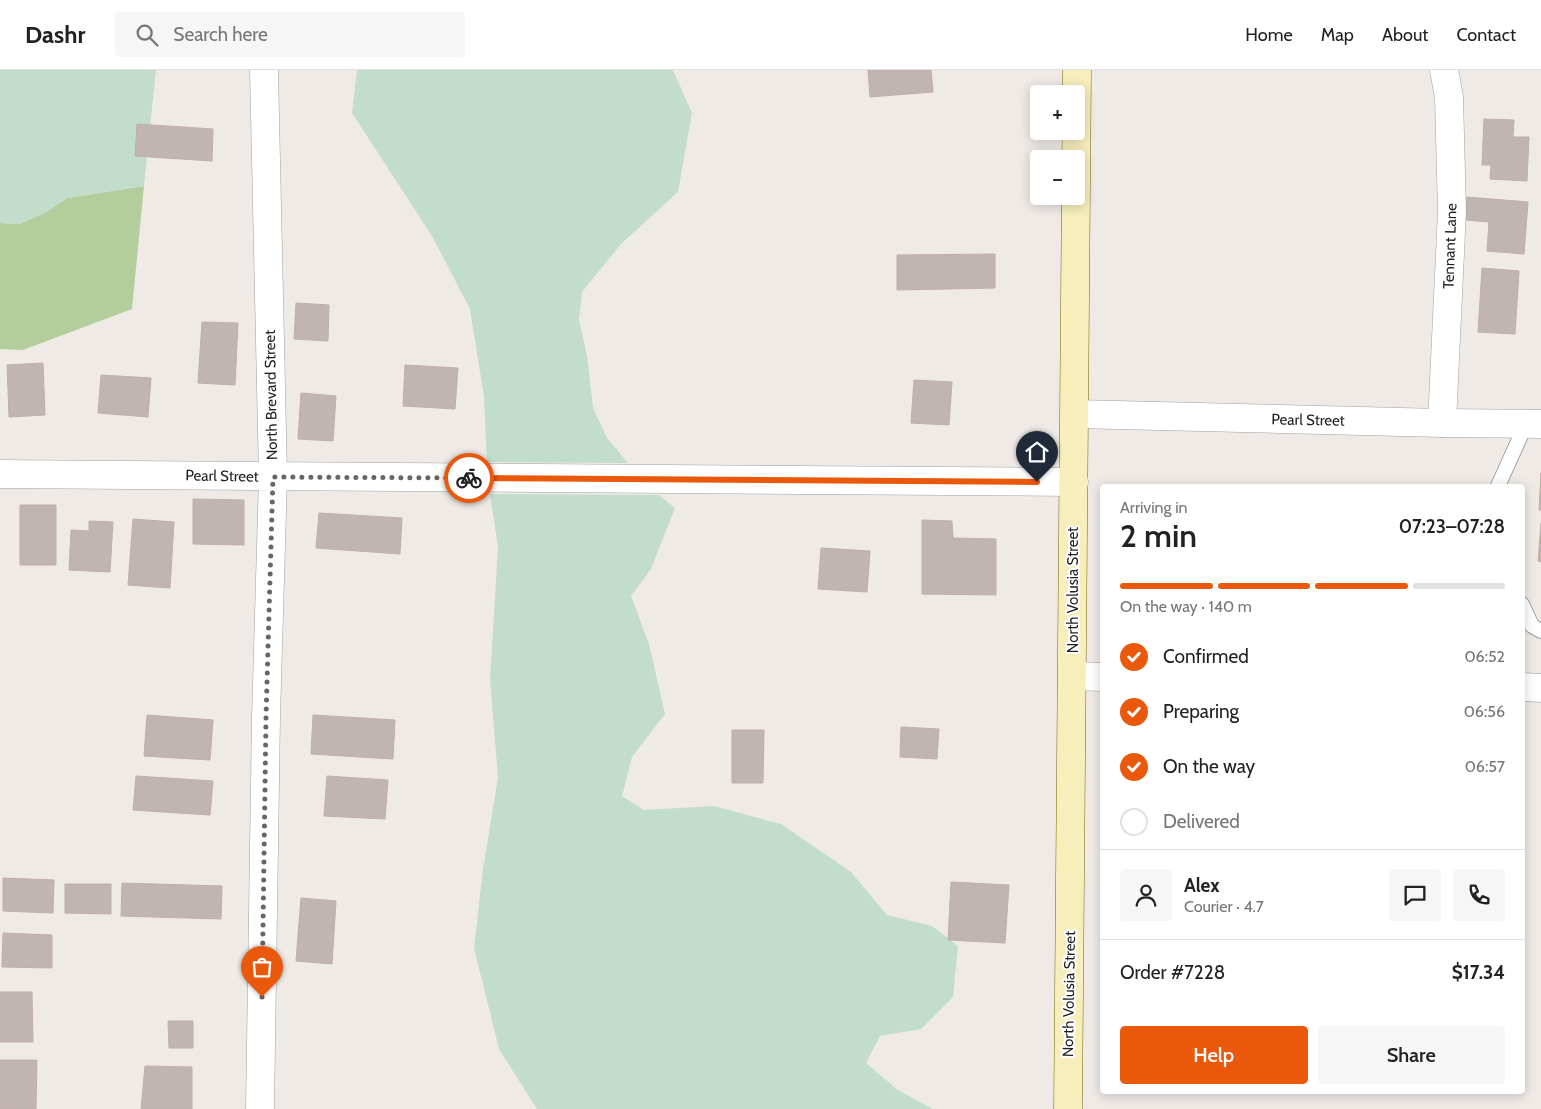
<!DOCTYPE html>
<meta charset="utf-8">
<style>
:root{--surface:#fff;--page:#f6f6f6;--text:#222;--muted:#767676;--line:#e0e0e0;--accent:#ea580c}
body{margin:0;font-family:Cabin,sans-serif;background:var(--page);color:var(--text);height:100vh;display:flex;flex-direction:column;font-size:19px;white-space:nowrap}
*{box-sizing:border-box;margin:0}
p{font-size:16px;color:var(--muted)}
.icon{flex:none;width:28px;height:28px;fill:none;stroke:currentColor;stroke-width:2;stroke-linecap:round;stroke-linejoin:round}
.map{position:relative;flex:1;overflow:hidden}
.drawer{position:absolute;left:1100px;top:414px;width:425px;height:610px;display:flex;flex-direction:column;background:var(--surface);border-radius:5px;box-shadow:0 2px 12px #0003}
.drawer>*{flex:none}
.controls{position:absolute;left:1030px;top:15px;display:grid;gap:10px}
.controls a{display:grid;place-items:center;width:55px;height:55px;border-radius:5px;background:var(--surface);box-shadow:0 2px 12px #0003;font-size:25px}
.pin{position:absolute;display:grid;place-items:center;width:42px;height:42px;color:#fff;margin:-51px -21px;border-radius:50% 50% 50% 0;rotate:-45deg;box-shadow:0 0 5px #0007}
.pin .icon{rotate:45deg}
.courier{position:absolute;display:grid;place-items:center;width:50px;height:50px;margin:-25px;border:4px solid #ea580c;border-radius:50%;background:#fff;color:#222;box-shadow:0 1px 6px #0007}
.headline em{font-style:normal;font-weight:600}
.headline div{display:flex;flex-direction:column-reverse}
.headline{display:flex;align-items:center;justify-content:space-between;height:85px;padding:0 20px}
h1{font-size:32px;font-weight:600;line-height:38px}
.bar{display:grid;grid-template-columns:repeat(4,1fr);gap:8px 5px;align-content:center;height:60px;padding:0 20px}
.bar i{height:6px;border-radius:4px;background:var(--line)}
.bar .active{background:var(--accent)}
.bar p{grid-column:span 4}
.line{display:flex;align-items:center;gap:12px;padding:0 20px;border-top:1px solid var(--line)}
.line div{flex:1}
.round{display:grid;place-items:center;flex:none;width:52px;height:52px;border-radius:5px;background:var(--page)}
ol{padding:0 20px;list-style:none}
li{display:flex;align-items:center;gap:15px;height:55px}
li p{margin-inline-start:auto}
li .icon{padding:5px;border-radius:50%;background:var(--accent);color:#fff;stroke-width:4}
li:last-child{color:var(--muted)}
li i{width:28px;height:28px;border:2px solid var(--line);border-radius:50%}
.button{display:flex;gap:10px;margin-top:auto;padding:10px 20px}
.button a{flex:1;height:58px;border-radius:5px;background:var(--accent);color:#fff;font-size:20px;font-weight:600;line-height:58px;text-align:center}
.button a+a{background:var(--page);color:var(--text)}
header{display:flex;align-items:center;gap:30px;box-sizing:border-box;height:70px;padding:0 25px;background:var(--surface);border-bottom:1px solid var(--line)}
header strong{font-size:24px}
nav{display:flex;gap:28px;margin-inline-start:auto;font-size:18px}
.search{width:350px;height:45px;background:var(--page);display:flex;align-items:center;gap:12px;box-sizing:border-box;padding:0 18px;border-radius:5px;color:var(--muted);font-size:19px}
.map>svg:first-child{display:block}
</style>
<header>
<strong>Dashr</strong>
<div class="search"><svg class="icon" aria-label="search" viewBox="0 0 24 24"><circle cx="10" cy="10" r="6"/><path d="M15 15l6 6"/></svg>Search here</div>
<nav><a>Home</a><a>Map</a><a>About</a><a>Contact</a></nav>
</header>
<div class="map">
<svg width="1541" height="1039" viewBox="0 0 1541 1039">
<rect width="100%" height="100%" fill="#efeae6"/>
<path fill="#b4cd9c" d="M144,116L132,239L23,280L0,279V153L19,154L44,143L67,128Z"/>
<path fill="#c3ddcc" d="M0,0H156L144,116L67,128L44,143L18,154L0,153Z
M357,0H673L692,43L678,122L621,174L582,222L579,250L587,285L593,338L607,368L628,393L487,392L484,327L470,239L432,166L352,43Z
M490,424L659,425L675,438L651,499L631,526L649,574L665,644L632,687L622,726L644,740L714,736L781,754L851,802L887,845L932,856L958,876L953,927L921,959L880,966L866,993L898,1020L933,1039H537L499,979L474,878L483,799L498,708L490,609L498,478Z"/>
<path fill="#c0b5b2" stroke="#c0aea9" d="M868,0H931L933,22L870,27Z
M1484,49L1514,50L1513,67H1529L1527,111L1490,109L1491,95H1482Z
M137,54L213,59L212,91L135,86Z
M1467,127L1528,132L1524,184L1487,181L1489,152L1465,150Z
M995,184V218L897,220V185Z
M1482,198L1519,201L1515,264L1478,262Z
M296,233L329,235L328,271L294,269Z
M202,252L238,253L235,315L198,313Z
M43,293L45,345L9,347L7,295Z
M405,295L458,298L455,339L403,336Z
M101,305L151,308L148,347L98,343Z
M914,310L952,312L949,355L911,353Z
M301,323L336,326L333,371L298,369Z
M1541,403V440H1539Z
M193,429L244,430V475L193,474Z
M20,435H56V495H20Z
M319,443L402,448L400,484L316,478Z
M133,449L174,452L170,518L128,515Z
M922,450L952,451L953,468L996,469V525L922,524Z
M89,451L113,452L110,502L69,500L71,460L89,461Z
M1541,453V492L1538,491Z
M821,478L870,481L867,522L818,519Z
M147,645L213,650L210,690L144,686Z
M313,645L395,650L393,689L311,684Z
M901,657L939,659L937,689L900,687Z
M732,660H764L763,713H732Z
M136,706L213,711L210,745L133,740Z
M327,706L388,710L385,749L324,746Z
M3,808L54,810L53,843L3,841Z
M951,812L1009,815L1005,873L948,870Z
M122,813L222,816L221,849L121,846Z
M65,814H111V844L65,843Z
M301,828L336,831L332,894L296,891Z
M3,863L52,865V898L2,897Z
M0,922H32L33,972H0Z
M168,951H193V978H169Z
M0,990H37L36,1039H0Z
M145,996L192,997V1039H141Z"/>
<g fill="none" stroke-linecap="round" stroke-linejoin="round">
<g stroke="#a0a0a0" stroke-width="16">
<path id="service" d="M1498,416L1526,354
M1522,534L1532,556L1541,561"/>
</g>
<g stroke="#a0a0a0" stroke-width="29">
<path id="minor" d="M1442,353L1452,141L1449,27L1444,0
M0,404L1074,412
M1073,606L1102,607
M1522,617L1541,618
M260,1039L266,647L273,407L264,0"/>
</g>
<g stroke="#a0a0a0" stroke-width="29">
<path id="tertiary" d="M1075,344L1442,353L1541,354"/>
</g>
<g stroke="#72690a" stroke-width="29">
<path id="secondary" d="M1068,1039L1077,0"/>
</g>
<use href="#service" stroke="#fff" stroke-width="14"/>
<use href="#minor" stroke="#fff" stroke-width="28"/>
<use href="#tertiary" stroke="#fff" stroke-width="28"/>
<use href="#secondary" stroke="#f7eebc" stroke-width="28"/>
</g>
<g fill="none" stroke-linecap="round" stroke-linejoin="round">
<path stroke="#686665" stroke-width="5" stroke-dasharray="0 9" d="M262,927L266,647L273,407L469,408"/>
<path stroke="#ea580c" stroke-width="6" d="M469,408L1037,412"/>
</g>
<g text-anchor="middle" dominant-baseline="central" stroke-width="4" stroke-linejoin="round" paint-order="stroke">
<g font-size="15" fill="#1f1f1f" stroke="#fff">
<text transform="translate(1450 176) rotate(-88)">Tennant Lane</text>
<text transform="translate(271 325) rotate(-91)">North Brevard Street</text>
<text transform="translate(1308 350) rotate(1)">Pearl Street</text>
<text transform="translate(222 406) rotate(1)">Pearl Street</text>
<text transform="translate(1073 520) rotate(-90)">North Volusia Street</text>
<text transform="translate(1069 924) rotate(-89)">North Volusia Street</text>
</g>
</g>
</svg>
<div class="controls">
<a>+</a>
<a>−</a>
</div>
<div class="pin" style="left:262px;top:927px;background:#ea580c"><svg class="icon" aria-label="bag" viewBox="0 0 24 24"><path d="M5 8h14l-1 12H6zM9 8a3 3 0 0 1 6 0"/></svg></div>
<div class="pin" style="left:1037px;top:412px;background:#1f2937"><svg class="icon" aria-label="home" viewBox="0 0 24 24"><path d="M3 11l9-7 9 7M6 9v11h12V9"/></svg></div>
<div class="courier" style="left:469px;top:408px"><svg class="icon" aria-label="bike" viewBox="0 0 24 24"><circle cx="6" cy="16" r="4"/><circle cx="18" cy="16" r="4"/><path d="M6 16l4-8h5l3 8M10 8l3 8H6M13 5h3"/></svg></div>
<section class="drawer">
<div class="headline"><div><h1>2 min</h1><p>Arriving in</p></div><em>07:23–07:28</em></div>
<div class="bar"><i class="active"></i><i class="active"></i><i class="active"></i><i></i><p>On the way · 140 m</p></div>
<ol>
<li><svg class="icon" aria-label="check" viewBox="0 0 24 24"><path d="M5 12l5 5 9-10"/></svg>Confirmed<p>06:52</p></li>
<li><svg class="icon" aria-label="check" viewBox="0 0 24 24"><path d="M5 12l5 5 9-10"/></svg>Preparing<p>06:56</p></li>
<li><svg class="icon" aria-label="check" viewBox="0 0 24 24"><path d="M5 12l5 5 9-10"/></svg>On the way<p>06:57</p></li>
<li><i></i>Delivered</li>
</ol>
<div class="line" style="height:90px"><a class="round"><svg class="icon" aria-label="person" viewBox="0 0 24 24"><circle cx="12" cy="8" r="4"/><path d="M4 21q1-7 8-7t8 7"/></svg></a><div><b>Alex</b><p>Courier · 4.7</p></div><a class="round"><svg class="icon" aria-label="chat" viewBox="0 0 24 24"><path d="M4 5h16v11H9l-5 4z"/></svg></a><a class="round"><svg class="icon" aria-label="phone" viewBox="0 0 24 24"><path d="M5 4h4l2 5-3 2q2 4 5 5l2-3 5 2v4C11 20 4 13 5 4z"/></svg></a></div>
<div class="line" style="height:65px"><div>Order #7228</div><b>$17.34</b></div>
<div class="button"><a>Help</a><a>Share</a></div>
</section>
</div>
